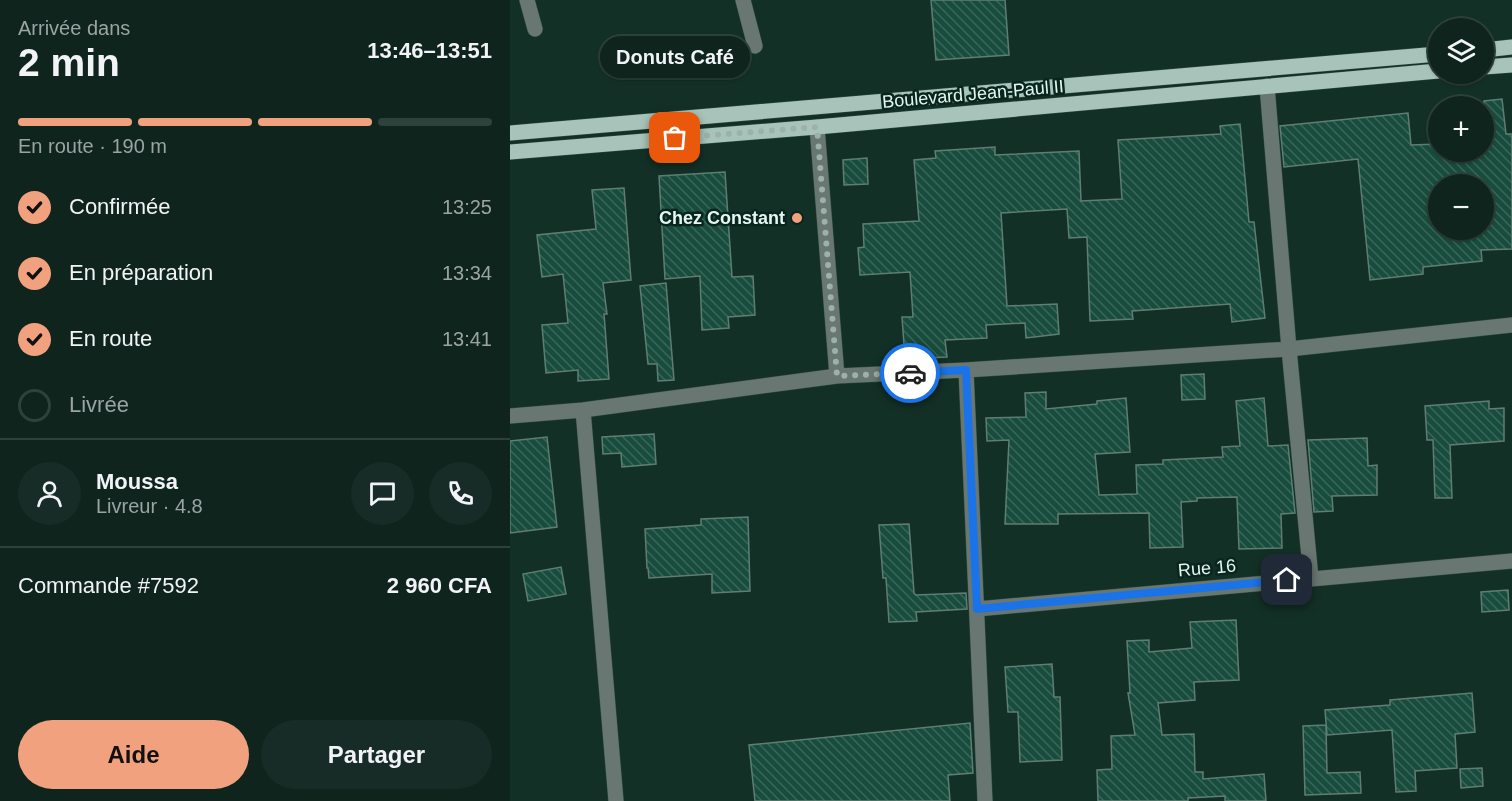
<!DOCTYPE html>
<html lang="fr">
<meta charset="utf-8">
<style>
:root{--surface:#0e241d;--page:#172c26;--text:#f1f3f6;--muted:#9ba4a4;--line:#2e413b;--accent:#f2a17e}
body{margin:0;font-family:Helvetica,sans-serif;background:var(--page);color:var(--text);height:100vh;display:flex;flex-direction:column;font-size:22px;white-space:nowrap}
*{box-sizing:border-box;margin:0}
p{font-size:20px;color:var(--muted)}
.icon{flex:none;width:33px;height:33px;fill:none;stroke:currentColor;stroke-width:2;stroke-linecap:round;stroke-linejoin:round}
.map{position:relative;flex:1;overflow:hidden}
.side{display:flex;flex-direction:column;background:var(--surface);width:510px}
.side>*{flex:none}
.controls{position:absolute;left:918px;top:18px;display:grid;gap:12px}
.controls a{display:grid;place-items:center;width:66px;height:66px;border-radius:50%;background:var(--surface);box-shadow:0 2px 4px #0004,0 0 0 2px var(--line);font-size:30px}
.pin{position:absolute;display:grid;place-items:center;width:51px;height:51px;color:#fff;margin:-26px;border-radius:12px;box-shadow:0 3px 9px #0006}
.courier{position:absolute;display:grid;place-items:center;width:60px;height:60px;margin:-30px;border:4px solid #1a73e8;border-radius:50%;background:#fff;color:#222;box-shadow:0 2px 8px #0007}
.bubble{position:absolute;height:42px;border-radius:21px;background:var(--surface);box-shadow:0 2px 4px #0004,0 0 0 2px var(--line);font-size:20px;font-weight:700;line-height:42px;text-align:center}
.summary em{font-style:normal;font-weight:700}
.summary div{display:flex;flex-direction:column-reverse}
.summary{display:flex;align-items:center;justify-content:space-between;height:102px;padding:0 18px}
h1{font-size:39px;font-weight:700;line-height:45px}
.bar{display:grid;grid-template-columns:repeat(4,1fr);gap:9px 6px;align-content:center;height:72px;padding:0 18px}
.bar i{height:8px;border-radius:4px;background:var(--line)}
.bar .selected{background:var(--accent)}
.bar p{grid-column:span 4}
.line{display:flex;align-items:center;gap:15px;padding:0 18px;border-top:2px solid var(--line)}
.line div{flex:1}
.round{display:grid;place-items:center;flex:none;width:63px;height:63px;border-radius:32px;background:var(--page)}
ol{padding:0 18px;list-style:none}
li{display:flex;align-items:center;gap:18px;height:66px}
li p{margin-inline-start:auto}
li .icon{padding:6px;border-radius:50%;background:var(--accent);color:#111;stroke-width:4}
li:last-child{color:var(--muted)}
li i{width:33px;height:33px;border:3px solid var(--line);border-radius:50%}
.cta{display:flex;gap:12px;margin-top:auto;padding:12px 18px}
.cta a{flex:1;height:69px;border-radius:36px;background:var(--accent);color:#111;font-size:24px;font-weight:700;line-height:69px;text-align:center}
.cta a+a{background:var(--page);color:var(--text)}
main{display:flex;flex:1;min-height:0}
.map>svg:first-child{display:block}
</style>
<main>
<section class="side">
<div class="summary"><div><h1>2 min</h1><p>Arrivée dans</p></div><em>13:46–13:51</em></div>
<div class="bar"><i class="selected"></i><i class="selected"></i><i class="selected"></i><i></i><p>En route · 190 m</p></div>
<ol>
<li><svg class="icon" aria-label="check" viewBox="0 0 24 24"><path d="M5 12l5 5 9-10"/></svg>Confirmée<p>13:25</p></li>
<li><svg class="icon" aria-label="check" viewBox="0 0 24 24"><path d="M5 12l5 5 9-10"/></svg>En préparation<p>13:34</p></li>
<li><svg class="icon" aria-label="check" viewBox="0 0 24 24"><path d="M5 12l5 5 9-10"/></svg>En route<p>13:41</p></li>
<li><i></i>Livrée</li>
</ol>
<div class="line" style="height:108px"><a class="round"><svg class="icon" aria-label="person" viewBox="0 0 24 24"><circle cx="12" cy="8" r="4"/><path d="M4 21q1-7 8-7t8 7"/></svg></a><div><b>Moussa</b><p>Livreur · 4.8</p></div><a class="round"><svg class="icon" aria-label="chat" viewBox="0 0 24 24"><path d="M4 5h16v11H9l-5 4z"/></svg></a><a class="round"><svg class="icon" aria-label="phone" viewBox="0 0 24 24"><path d="M5 4h4l2 5-3 2q2 4 5 5l2-3 5 2v4C11 20 4 13 5 4z"/></svg></a></div>
<div class="line" style="height:78px"><div>Commande #7592</div><b>2 960 CFA</b></div>
<div class="cta"><a>Aide</a><a>Partager</a></div>
</section>
<div class="map">
<svg width="1002" height="801" viewBox="0 0 1002 801">
<defs>
<pattern id="building-back-hatch" width="6" height="6" patternUnits="userSpaceOnUse" patternTransform="scale(1.5)"><rect width="6" height="6" fill="#184c3d"/><path d="M-1 5l2 2M0 0l6 6M5-1l2 2" fill="none" stroke="#396659"/></pattern>
</defs>
<rect width="100%" height="100%" fill="#133027"/>
<path fill="url(#building-back-hatch)" stroke="#5f7e73" stroke-width="1.5" fill-rule="evenodd" d="M421,0H495L499,55L426,60Z
M992,99L996,134H1002V249L971,250L972,261L913,267V274L860,280L848,159L774,167L770,126L898,113L901,145L928,144V152H974V101ZM928,184H974V230H928Z
M730,124L739,222H744L755,318L722,322L720,304L622,311L623,319L580,321L577,237L559,238L557,209L491,213L497,306L547,304L549,334L516,338L515,323L476,325L477,338L435,340L437,357L395,359L392,317H403L400,272L350,275L348,248L354,247L353,224L409,221L404,160L426,158L425,151L485,147V155L569,151L571,201L612,199L608,140L711,134L710,126Z
M357,158L358,184L334,185L333,160Z
M215,172L222,277L243,276L245,315L218,317L219,328L192,330L190,276L155,279L149,176Z
M114,188L121,280L93,283L97,314H94L99,379L68,381V370L36,373L32,325L58,323L53,274L32,277L27,235L86,229L82,190Z
M156,283L164,380L148,381L147,364H138L130,286Z
M694,374L695,399L672,400L671,375Z
M536,392V409L587,404V401L616,398L620,452L585,454L589,495L627,494L626,465L653,464V460L713,457L712,447L730,446L726,401L754,398L758,446L778,445L785,513L771,514L772,548L729,549L727,497L687,498V501L671,502L673,547L640,548L639,513L548,514V524H495L499,440L477,441L476,418L516,417L515,393Z
M979,401V409L994,408V441L940,445L942,498H925L923,440H917L915,406Z
M144,434L146,464L112,467L111,453L93,454L92,437Z
M37,437L47,527L0,533V441Z
M857,438L858,466L867,465V495L822,496L823,511L804,512L798,440Z
M238,517L240,591L202,593V574L139,578L138,568H137L135,529L191,525V519Z
M399,524L404,593L406,595L456,593L457,609L406,612L407,621L379,622L376,578H373L369,525Z
M51,567L56,594L18,601L13,574Z
M998,590L999,610L972,612L971,592Z
M726,620L729,680L684,682L685,700L648,703L652,735L684,734L685,772H693V779L754,774L756,801H715V796L678,798V801H588L587,770L602,769L601,736L625,735L618,693H620L617,641L639,640V652L682,648L680,622Z
M542,664L544,697H550L552,760L510,762L508,712H498L495,667Z
M962,693L965,732L945,734L947,768L905,771L906,791L886,792L882,730L817,735L815,710L880,705V700Z
M460,723L463,773L438,775L440,801H245L239,745Z
M816,725L817,773L850,772L851,793L795,795L793,726Z
M972,768L973,786L951,788L950,769Z"/>
<g fill="none" stroke-linecap="round" stroke-linejoin="round">
<g stroke="#304c43" stroke-width="16">
<path id="minor" d="M17,0L25,29
M233,0L245,46
M757,86L779,349L801,578
M307,127L327,376
M456,370L475,801
M73,410L106,801
M0,416L73,410L327,376L456,370L779,349L1002,325
M467,609L1002,561"/>
</g>
<g stroke="#304c43" stroke-width="16">
<path id="major" d="M974,50L1002,47
M974,67L1002,65
M0,133L928,54
M0,152L307,127L928,71"/>
</g>
<use href="#minor" stroke="#697772" stroke-width="15"/>
<use href="#major" stroke="#a8c4ba" stroke-width="15"/>
</g>
<g fill="none" stroke-linecap="round" stroke-linejoin="round">
<path stroke="#9cb1aa" stroke-width="6" stroke-dasharray="0 10.8" d="M165,138L307,127L327,376L400,373"/>
<path stroke="#1a73e8" stroke-width="8" d="M400,373L456,370L467,609L777,580"/>
</g>
<circle fill="#f2a17e" stroke="#08261e" stroke-width="2" cx="287" cy="218" r="6"/>
<g text-anchor="middle" dominant-baseline="central" stroke-width="5" stroke-linejoin="round" paint-order="stroke">
<g font-size="18" fill="#e5f6f0" stroke="#08261e">
<text transform="translate(463 94) rotate(-5)">Boulevard Jean-Paul II</text>
<text transform="translate(697 568) rotate(-5)">Rue 16</text>
</g>
<g font-size="18" font-weight="bold" fill="#e5f6f0" stroke="#08261e" text-anchor="end">
<text x="275" y="218">Chez Constant</text>
</g>
</g>
</svg>
<div class="controls">
<a><svg class="icon" aria-label="layers" viewBox="0 0 24 24"><path d="M12 4l9 5-9 5-9-5zM3 14l9 5 9-5"/></svg></a>
<a>+</a>
<a>−</a>
</div>
<div class="pin" style="left:165px;top:138px;background:#ea580c"><svg class="icon" aria-label="bag" viewBox="0 0 24 24"><path d="M5 8h14l-1 12H6zM9 8a3 3 0 0 1 6 0"/></svg></div>
<div class="pin" style="left:777px;top:580px;background:#1f2937"><svg class="icon" aria-label="home" viewBox="0 0 24 24"><path d="M3 11l9-7 9 7M6 9v11h12V9"/></svg></div>
<div class="courier" style="left:400px;top:373px"><svg class="icon" aria-label="car" viewBox="0 0 24 24"><path d="M5 17H2v-5l4-1 3-4h7l3 4 3 1v5h-3M9 17h6M6 11h13"/><circle cx="7" cy="17" r="2"/><circle cx="17" cy="17" r="2"/></svg></div>
<div class="bubble" style="left:90px;top:36px;width:150px">Donuts Café</div>
</div>
</main>
